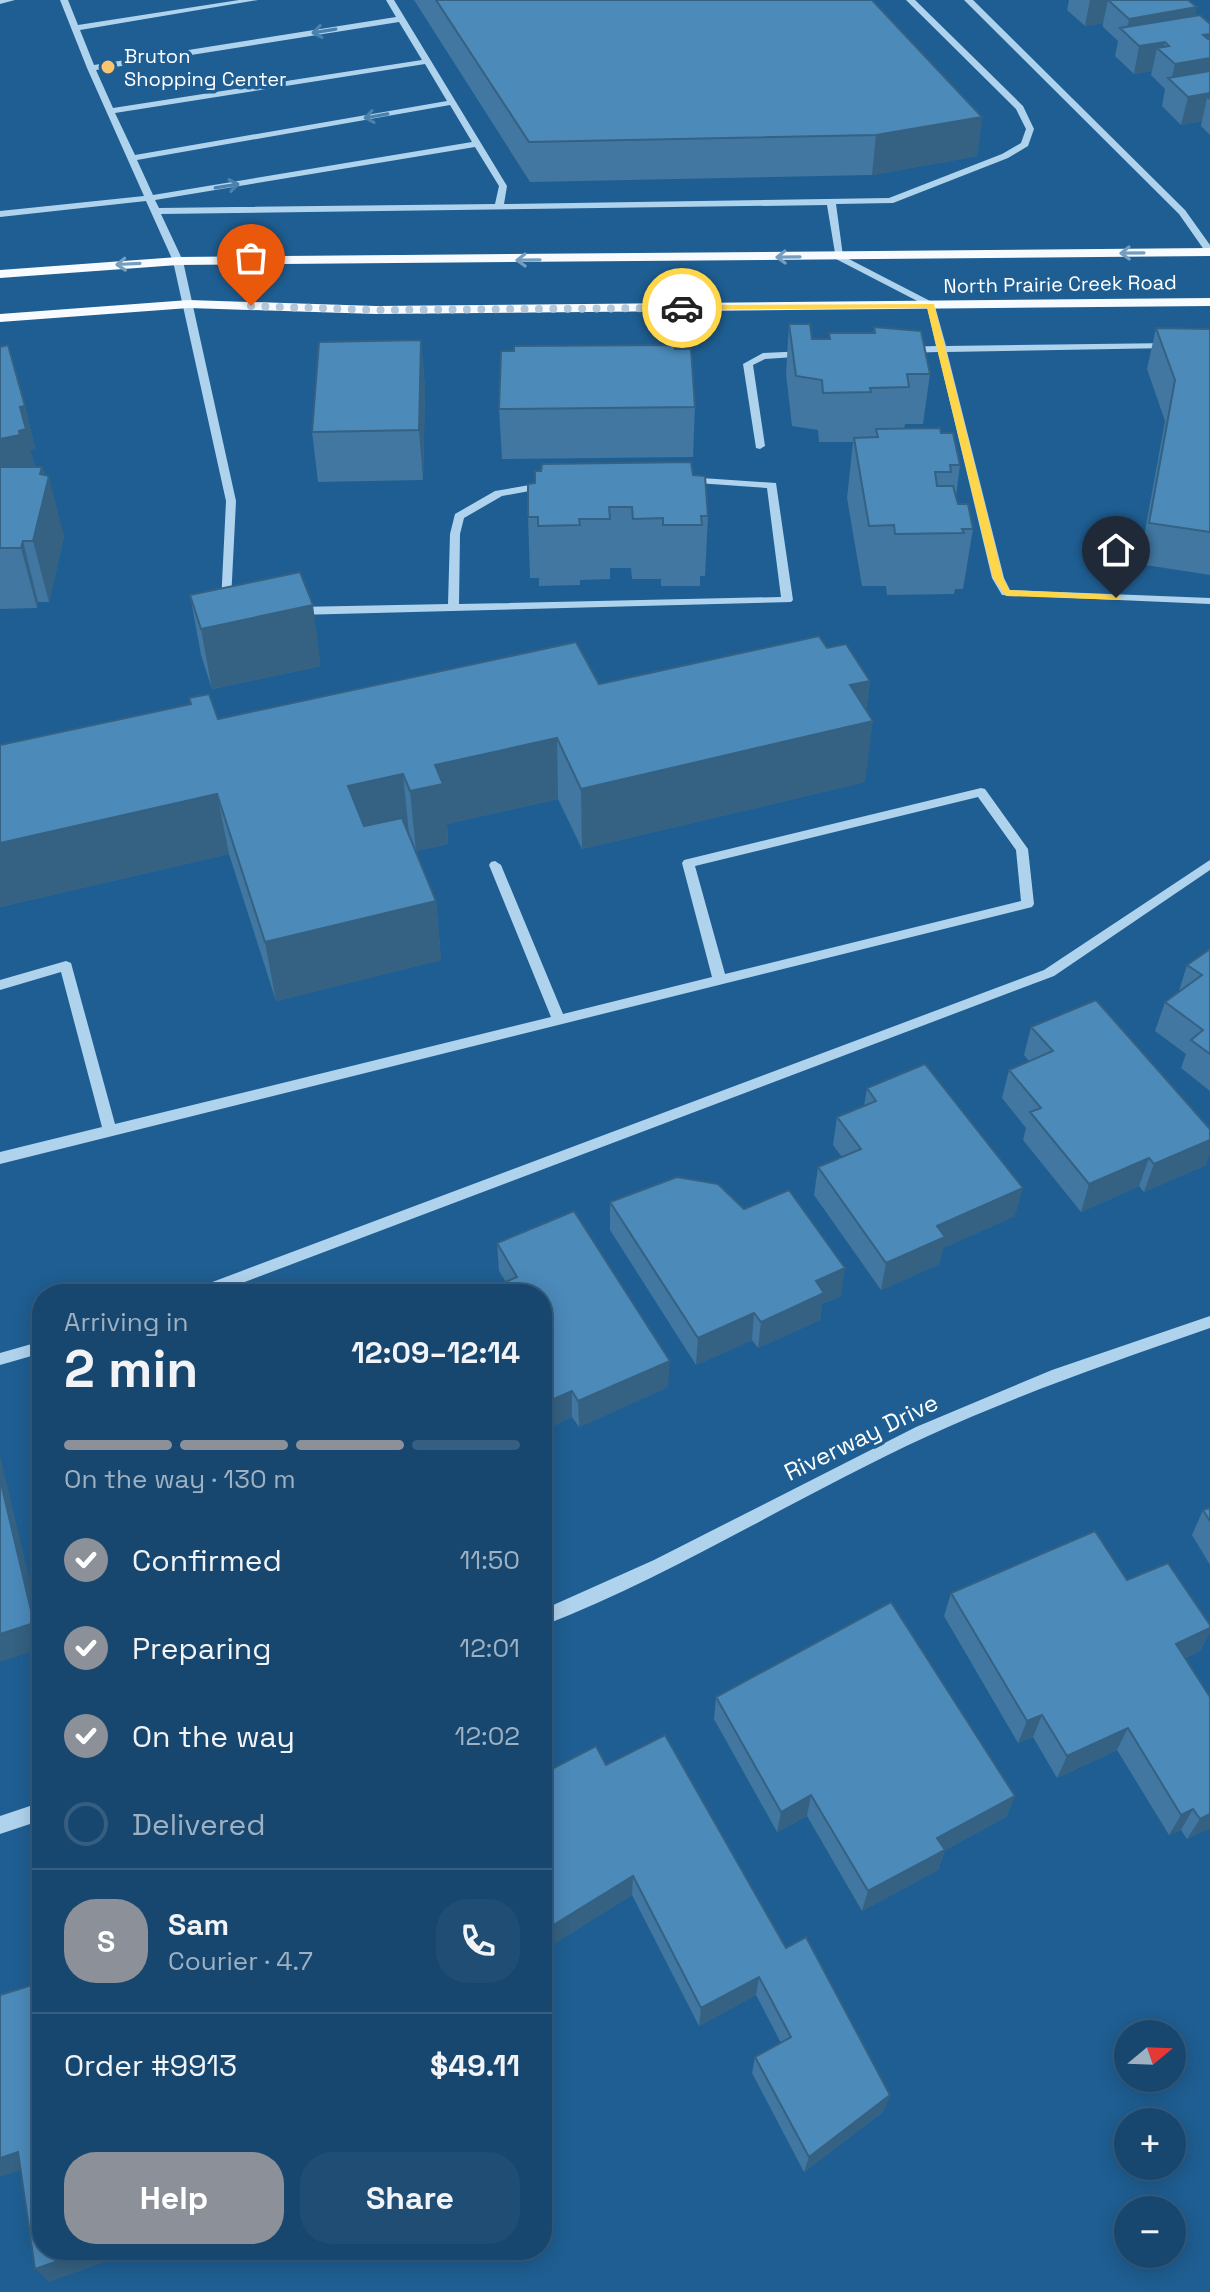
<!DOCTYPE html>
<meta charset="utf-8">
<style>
:root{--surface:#17466e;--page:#204d73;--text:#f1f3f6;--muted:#9eb1c2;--line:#365e81;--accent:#8c9099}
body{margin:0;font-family:"Space Grotesk",sans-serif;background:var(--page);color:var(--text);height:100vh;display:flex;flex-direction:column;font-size:30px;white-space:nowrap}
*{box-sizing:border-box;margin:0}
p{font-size:26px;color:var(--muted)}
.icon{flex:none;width:44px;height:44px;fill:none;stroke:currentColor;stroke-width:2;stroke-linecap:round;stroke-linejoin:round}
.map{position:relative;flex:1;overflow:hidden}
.details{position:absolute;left:32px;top:1284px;width:520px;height:976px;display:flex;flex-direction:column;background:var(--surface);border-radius:32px;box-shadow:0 4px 20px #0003,0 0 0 2px var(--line)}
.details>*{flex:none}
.needle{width:52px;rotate:71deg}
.buttons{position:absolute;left:1114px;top:2020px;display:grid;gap:16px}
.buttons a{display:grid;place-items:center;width:72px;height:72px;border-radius:50%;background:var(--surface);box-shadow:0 4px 20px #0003,0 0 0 2px var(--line);font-size:40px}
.pin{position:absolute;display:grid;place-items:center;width:68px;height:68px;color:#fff;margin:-82px -34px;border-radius:50% 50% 50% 0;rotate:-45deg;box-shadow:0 0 8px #0007}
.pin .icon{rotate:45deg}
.courier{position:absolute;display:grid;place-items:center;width:80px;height:80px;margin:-40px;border:6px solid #ffd54a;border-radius:50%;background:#fff;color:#222;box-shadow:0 2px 10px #0007}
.head em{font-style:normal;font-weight:700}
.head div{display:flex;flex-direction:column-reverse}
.head{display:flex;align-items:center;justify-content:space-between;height:136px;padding:0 32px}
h1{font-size:52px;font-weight:700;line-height:60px}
.bar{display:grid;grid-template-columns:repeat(4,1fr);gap:12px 8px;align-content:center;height:96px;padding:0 32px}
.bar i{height:10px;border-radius:6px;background:var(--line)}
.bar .current{background:var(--accent)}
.bar p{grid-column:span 4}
.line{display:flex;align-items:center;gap:20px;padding:0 32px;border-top:2px solid var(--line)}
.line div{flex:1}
.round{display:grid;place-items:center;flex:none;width:84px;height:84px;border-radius:32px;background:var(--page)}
ol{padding:0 32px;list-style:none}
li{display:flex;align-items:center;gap:24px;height:88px}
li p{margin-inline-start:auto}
li .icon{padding:8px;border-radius:50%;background:var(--accent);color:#fff;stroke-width:4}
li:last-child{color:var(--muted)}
li i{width:44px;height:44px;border:4px solid var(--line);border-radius:50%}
.cta{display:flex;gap:16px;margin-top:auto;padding:16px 32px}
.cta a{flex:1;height:92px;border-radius:32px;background:var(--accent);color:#fff;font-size:32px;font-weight:700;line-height:92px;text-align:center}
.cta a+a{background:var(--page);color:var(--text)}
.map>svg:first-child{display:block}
</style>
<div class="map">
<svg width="1210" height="2292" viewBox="0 0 1210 2292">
<rect width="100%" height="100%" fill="#1f5e92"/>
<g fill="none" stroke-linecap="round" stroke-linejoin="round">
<path fill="#b0d3ed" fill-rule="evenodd" d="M0,0H15L0,4Z
M60,0H68L78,25L239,0H258L80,30L94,65L396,17L386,0H394L507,186L504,204L889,198L1002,154L1021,143L1026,129L1016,109L906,0H915L1023,106L1034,129L1028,146L1008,158L893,203L836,204L843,256L934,303L946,346L1173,343V347L1170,348L947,352L1004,578L1010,590L1210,598V604L1002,595L992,578L938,352L906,353L901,350L906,347L936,346L927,306L836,259L827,205L161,214L183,261L236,501L231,600L235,603L229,606L221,604L226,501L173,261L146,201L0,217V211L144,196L87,68ZM399,22L422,60L113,108L96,70ZM425,64L447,101L135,155L115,113ZM450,105L472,142L153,195L137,160ZM475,147L499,186L495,204L159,208L155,200Z
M964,0H973L1185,210L1210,245V255L1207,254L1179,214Z
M806,351L809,352V356L765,359L753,365L765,446L760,449L756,448L743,364L763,353Z
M687,477L776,483L793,600L791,602L297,615L291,611L297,607L448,604L450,534L455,514L495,491L547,482L552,485L551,487L502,496L464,518L460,534L459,604L781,597L767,488L683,482V478Z
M981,788L985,789L1028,849L1034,904L1032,907L0,1164V1152L102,1127L61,972L0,990V980L66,961L71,963L115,1124L551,1017L489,865L491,862L495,861L501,865L563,1014L712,977L682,863L684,860ZM978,797L1016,850L1021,901L725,974L695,866Z
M1210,860V870L1054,976L213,1294H189L191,1290L1044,970Z
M1210,1316V1328C1115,1361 1019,1394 928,1436C797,1496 676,1574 542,1626V1610L654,1560L916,1427L1052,1370Z
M42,1341V1353L0,1365V1353Z
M42,1802V1820L0,1834V1816Z"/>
<path fill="#f7fbff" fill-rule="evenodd" d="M1210,248V256L178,265L0,278V270L178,257Z
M1210,298V306L376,314L189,308L0,322V314L189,300L376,306Z"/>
</g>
<path fill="#4177a0" d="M414,0H872L982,117L977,156L872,175L530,182Z
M1069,0H1188L1195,16L1210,24V135L1201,126L1202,121L1181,125L1162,106L1165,89L1151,75L1152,71L1134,74L1115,56L1118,41L1103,27V23L1085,26L1067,10Z
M789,324L812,339H829V333H873L874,327L930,374L923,424H905L904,429L941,433L960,465L956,496L958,504L973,529L963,589H955L954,594L887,595L886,586H862L847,498L853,442H819L818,430L792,426L786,374Z
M1156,328L1210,329V575L1139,564L1165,421L1147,369Z
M421,340L425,389L423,480L318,482L312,432Z
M0,347L25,406L35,448L30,449L35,467H42L64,536L49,602H38L37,608L0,609Z
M675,349L695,407L693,457L502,459L499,409L514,351Z
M693,475L708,516L705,576H700V586H661V579H632L631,568H610V579L580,580V585L539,586V578H530L528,517Z
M190,595L321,666L212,689L201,655Z
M827,648L870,681L866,710L865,782L582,849L558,799L447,824L448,844L416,851L409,835L436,901L441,960L276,1001L229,854L0,907V745L190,704L189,698L218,719L599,684Z
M1210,949V1091L1181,1068L1186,1054L1155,1031L1165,1002L1179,991L1187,965Z
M1031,1027L1206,1165L1144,1192L1139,1186L1081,1212L1023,1140L1026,1128L1002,1098L1009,1070L1029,1061L1024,1055Z
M867,1088L1015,1216L943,1248L939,1264L881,1290L814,1195L818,1167L842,1157L833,1145L837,1117L864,1106Z
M610,1202L744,1209L841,1296L822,1304L820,1320L758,1348L752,1340L696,1365L610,1230Z
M497,1243L668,1387L579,1427L572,1417L542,1431V1294L506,1282L499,1271Z
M1210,1508V1565L1192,1535L1203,1510Z
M1127,1580L1210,1625V1631L1200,1651L1185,1658L1210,1697V1828L1187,1839L1181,1830L1169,1835L1117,1750L1057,1778L1033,1737L1018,1743L944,1616L951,1593Z
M716,1697L1015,1796L1006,1817L945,1850L938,1870L862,1911L807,1816L777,1832L714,1719Z
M606,1765L786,1948L884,2111L804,2172L752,2073L755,2057L781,2043L756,1995L699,2026L632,1895L542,1951V1774Z"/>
<path fill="#356182" d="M1090,0H1108L1103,23L1085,26Z
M1197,7L1191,35L1126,34L1129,19Z
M1210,34V85L1171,81L1175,64L1203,35Z
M1165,42L1162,53L1157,48L1152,71L1134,74L1139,46Z
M1210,93V100L1207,98L1202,121L1181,125L1188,97Z
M982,117L977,156L872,175L876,135Z
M421,340L425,389L423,480L419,430Z
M25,406L35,448L30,449L36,471L0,482V439L19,431L20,407Z
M42,467L47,485L49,476L64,536L49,602L33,541L40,474Z
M23,541L38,602L37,608L21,548Z
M313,605L321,666L212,689L201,629Z
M870,681L864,723L873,721L865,782L582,849L581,789L850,685Z
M557,738L558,799L447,824L448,844L416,851L410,791L435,765Z
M403,774L409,835L356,846L348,786Z
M217,794L229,854L0,907V843Z
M436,901L441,960L276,1001L265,942Z
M1210,1140V1154L1206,1165L1144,1192L1154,1164Z
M1149,1158L1139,1186L1081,1212L1089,1184Z
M1023,1188L1015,1216L943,1248L939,1264L881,1290L886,1263L937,1226Z
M845,1268L841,1296L822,1304L820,1320L758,1348L761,1322L816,1281Z
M754,1313L752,1340L696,1365L698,1338Z
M670,1361L668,1387L579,1427L578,1401Z
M572,1391V1417L542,1431V1404Z
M0,1455L42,1632V1648L0,1662Z
M1210,1628V1631L1200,1651L1164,1667L1176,1644Z
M1042,1715L1033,1737L1018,1743L1027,1721Z
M1128,1728L1117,1750L1057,1778L1067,1756Z
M811,1795L807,1816L777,1832L781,1812Z
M1015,1796L1006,1817L930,1858L937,1838Z
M1193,1809L1181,1830L1169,1835L1181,1815Z
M1210,1814V1828L1187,1839L1200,1819Z
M945,1850L938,1870L862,1911L868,1891Z
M633,1876L632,1895L542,1951V1932Z
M759,1977L756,1995L699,2026L701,2008Z
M890,2095L884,2111L804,2172L809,2157Z
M18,2152L32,2167L0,2177V2158Z
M90,2250H138L49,2282L35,2269Z"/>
<path fill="#4c8aba" stroke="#356182" stroke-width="2" d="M436,0H872L982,117L876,135L529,142Z
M1108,0H1188L1197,7L1129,19Z
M1200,15L1210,24V34L1203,35L1208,39H1210V58L1175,64L1157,48L1169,46L1165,42L1139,46L1120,28Z
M1210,71V93L1188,97L1168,78Z
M789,324H810L812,339H830L829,333H875L874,327L921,331L930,374H907L909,387L870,388L871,392L823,393L822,380L796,376Z
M1156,328L1210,329V532L1149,523L1175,380Z
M421,340L419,430L312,432L319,342Z
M8,345L25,406L20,407L26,429L19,431L20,435L0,439V347Z
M674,345L675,349H691L695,407L499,409L501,351H514V346Z
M940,428L941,433H953L960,465H950L951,472H935L937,486H953L958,504H968L973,529H962L964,533L895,534L894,525L869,526L854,438L878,437L876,429Z
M691,462L693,475L705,476L708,516H701L702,525H663V518L633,519L632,507H609L610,519H579L580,525L538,526V517H528V484L535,483V471H541L542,464Z
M0,467H42L40,474L49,476L33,541H23L21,548H0Z
M300,572L313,605L201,629L190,595Z
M819,636L827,648L846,644L870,681L850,685L873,721L581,789L557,738L435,765L443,784L410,791L403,774L348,786L364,826L402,818L436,901L265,942L217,794L0,843V745L191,704L189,698L209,694L218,719L576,642L599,684Z
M1210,949V1054L1191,1040L1203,1030L1165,1002L1202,975L1187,965Z
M1096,1000L1210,1129V1140L1154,1164L1149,1158L1089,1184L1030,1112L1041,1108L1009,1070L1053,1051L1031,1027Z
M925,1064L1023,1188L937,1226L945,1237L886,1263L818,1167L861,1149L837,1117L876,1101L867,1088Z
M677,1177L718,1184L744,1209L789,1190L845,1268L816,1281L824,1293L761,1322L754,1313L698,1338L610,1202Z
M574,1211L670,1361L578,1401L572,1391L542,1404V1294H478L517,1277L497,1243Z
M0,1479L34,1623L0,1634Z
M42,1488V1524L34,1491Z
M1210,1508V1521L1203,1510Z
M1095,1531L1127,1580L1168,1563L1210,1625V1628L1176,1644L1210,1697V1814L1200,1819L1193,1809L1181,1815L1128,1728L1067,1756L1042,1715L1027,1721L951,1593Z
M891,1602L1015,1796L937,1838L945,1850L868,1891L811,1795L781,1812L716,1697Z
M665,1735L786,1948L806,1937L890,2095L809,2157L755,2057L791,2037L759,1977L701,2008L633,1876L542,1932V1774L596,1746L606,1765Z
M42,1982V2250H90L35,2269L18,2152L0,2158V1995Z"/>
<defs><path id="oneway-shaft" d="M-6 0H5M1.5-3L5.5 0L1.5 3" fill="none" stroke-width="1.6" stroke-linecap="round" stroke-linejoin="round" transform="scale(2)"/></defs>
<g stroke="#4a81ad">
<use href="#oneway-shaft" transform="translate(324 31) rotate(171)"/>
<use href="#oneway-shaft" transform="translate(376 116) rotate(170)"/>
<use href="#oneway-shaft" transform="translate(227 186) rotate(-9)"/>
</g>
<g stroke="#759dbe">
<use href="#oneway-shaft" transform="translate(1132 253) rotate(179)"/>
<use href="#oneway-shaft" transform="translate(788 257) rotate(179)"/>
<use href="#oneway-shaft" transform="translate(528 260) rotate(179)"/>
<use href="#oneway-shaft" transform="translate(128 264) rotate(177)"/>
</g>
<path fill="#ffd54a" d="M934,304L1003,578L1009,590L1116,595L1121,598L1120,600L1006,596L993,578L927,308L682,310L677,308L682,305Z"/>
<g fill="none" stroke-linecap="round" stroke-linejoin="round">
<path stroke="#b1c7d9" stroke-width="8" stroke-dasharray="0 14.4" d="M251,306L376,310L682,308"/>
</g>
<circle fill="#fbc370" stroke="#1f5e92" stroke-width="3" cx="108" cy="67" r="8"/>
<g text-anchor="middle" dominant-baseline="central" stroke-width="7" stroke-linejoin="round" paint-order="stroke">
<g font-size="20" fill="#fff" stroke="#1f5e92" text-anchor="start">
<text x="124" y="56">Bruton<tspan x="124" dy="23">Shopping Center</tspan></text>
</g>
<g font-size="20" fill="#fff" stroke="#1f5e92">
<text transform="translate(1060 284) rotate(-1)">North Prairie Creek Road</text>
</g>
<g font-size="24" fill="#fff" stroke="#1f5e92">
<text transform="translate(861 1437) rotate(-26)">Riverway Drive</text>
</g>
</g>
</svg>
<div class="buttons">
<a><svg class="needle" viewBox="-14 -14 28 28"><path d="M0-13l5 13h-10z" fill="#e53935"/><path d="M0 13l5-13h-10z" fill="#9eb1c2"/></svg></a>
<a>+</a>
<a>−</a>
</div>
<div class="pin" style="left:251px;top:306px;background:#ea580c"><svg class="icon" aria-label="bag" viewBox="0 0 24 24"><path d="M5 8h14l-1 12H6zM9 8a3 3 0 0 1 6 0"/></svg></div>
<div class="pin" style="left:1116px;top:598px;background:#1f2937"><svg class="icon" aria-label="home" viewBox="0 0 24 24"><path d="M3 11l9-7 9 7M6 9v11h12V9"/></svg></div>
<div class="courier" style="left:682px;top:308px"><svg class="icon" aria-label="car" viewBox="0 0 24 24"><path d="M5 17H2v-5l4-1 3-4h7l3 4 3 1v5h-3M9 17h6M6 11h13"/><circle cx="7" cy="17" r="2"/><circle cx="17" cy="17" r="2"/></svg></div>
<section class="details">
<div class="head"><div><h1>2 min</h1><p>Arriving in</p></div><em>12:09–12:14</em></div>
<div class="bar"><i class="current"></i><i class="current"></i><i class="current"></i><i></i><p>On the way · 130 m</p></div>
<ol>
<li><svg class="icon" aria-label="check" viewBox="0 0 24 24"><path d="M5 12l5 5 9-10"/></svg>Confirmed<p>11:50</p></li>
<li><svg class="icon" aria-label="check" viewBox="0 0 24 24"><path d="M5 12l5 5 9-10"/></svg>Preparing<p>12:01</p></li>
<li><svg class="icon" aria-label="check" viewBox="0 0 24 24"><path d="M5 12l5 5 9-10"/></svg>On the way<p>12:02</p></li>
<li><i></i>Delivered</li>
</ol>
<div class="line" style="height:144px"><b class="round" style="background:var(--accent);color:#fff">S</b><div><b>Sam</b><p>Courier · 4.7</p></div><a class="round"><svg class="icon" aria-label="phone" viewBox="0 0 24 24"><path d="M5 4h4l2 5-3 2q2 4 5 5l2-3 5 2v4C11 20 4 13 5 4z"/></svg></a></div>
<div class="line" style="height:104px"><div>Order #9913</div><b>$49.11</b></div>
<div class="cta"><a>Help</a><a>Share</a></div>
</section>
</div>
